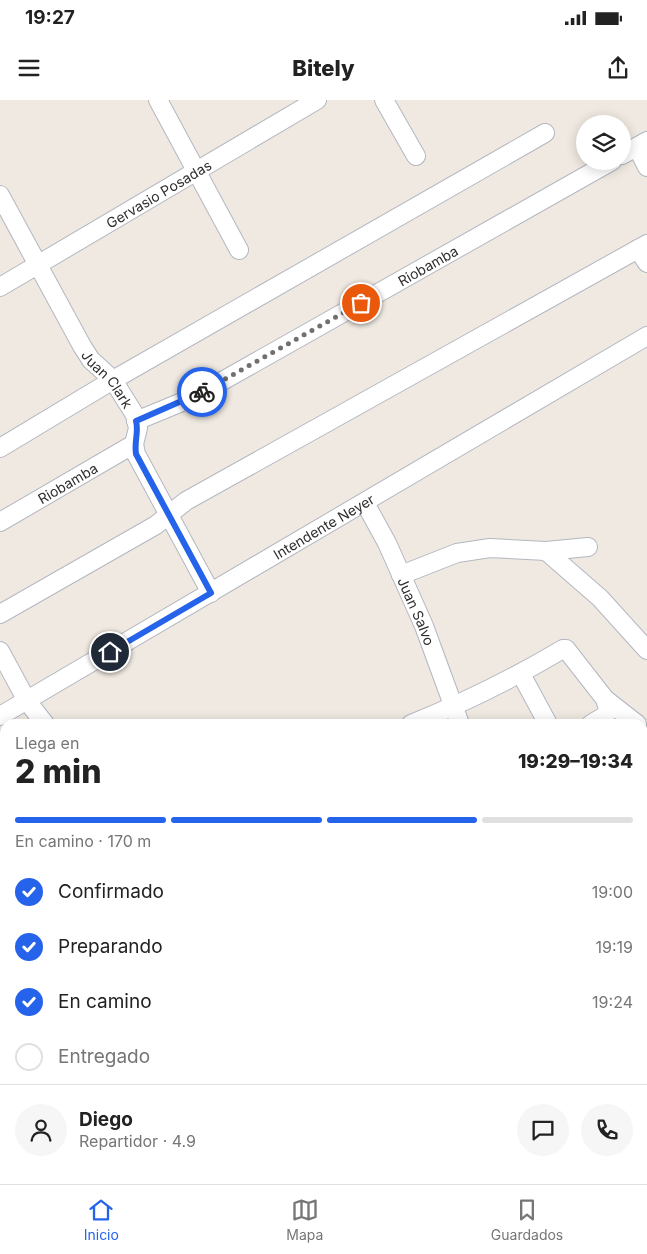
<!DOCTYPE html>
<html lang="es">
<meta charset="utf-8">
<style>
:root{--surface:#fff;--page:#f6f6f6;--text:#222;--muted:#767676;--line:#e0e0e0;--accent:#2563eb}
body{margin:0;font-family:Inter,sans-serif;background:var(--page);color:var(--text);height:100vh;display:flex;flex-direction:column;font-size:19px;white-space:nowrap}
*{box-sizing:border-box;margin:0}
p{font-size:16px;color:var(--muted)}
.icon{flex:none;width:28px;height:28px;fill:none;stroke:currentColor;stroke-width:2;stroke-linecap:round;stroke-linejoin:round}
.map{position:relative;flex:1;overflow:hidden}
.details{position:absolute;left:0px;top:619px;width:648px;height:466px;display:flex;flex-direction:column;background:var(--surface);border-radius:15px 15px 0 0;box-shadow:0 2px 12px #0003}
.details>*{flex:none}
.fabs{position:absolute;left:576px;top:15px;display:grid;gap:10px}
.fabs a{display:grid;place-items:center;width:55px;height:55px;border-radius:50%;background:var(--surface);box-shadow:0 2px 12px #0003;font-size:25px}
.pin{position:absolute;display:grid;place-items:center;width:42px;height:42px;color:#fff;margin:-21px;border:2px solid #fff;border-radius:50%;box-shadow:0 1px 5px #0007}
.courier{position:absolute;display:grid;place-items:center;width:50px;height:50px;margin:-25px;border:4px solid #2563eb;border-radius:50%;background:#fff;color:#222;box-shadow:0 1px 6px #0007}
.headline em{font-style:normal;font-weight:800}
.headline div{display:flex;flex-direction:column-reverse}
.headline{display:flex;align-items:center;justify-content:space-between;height:85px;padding:0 15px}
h1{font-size:32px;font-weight:800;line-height:38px}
.bar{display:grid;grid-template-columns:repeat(4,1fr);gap:8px 5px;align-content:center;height:60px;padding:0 15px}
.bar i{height:6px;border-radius:4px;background:var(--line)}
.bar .current{background:var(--accent)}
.bar p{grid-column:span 4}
.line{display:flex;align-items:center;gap:12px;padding:0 15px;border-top:1px solid var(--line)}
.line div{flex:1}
.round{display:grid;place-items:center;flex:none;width:52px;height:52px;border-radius:26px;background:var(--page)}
ol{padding:0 15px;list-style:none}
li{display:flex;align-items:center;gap:15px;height:55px}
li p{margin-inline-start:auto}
li .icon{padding:5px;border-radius:50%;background:var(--accent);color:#fff;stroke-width:4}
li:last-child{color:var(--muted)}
li i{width:28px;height:28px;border:2px solid var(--line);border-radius:50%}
.status{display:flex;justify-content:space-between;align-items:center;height:35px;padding:0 25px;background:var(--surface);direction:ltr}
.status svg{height:14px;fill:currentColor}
header{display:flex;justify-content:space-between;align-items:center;height:65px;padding:0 15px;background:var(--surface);font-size:22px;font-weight:800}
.dock{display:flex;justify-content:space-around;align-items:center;height:70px;border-top:1px solid var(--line);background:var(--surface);font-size:14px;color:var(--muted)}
.dock a{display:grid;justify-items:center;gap:2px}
.dock .current{color:var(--accent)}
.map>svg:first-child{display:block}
</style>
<div class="status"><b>19:27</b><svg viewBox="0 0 49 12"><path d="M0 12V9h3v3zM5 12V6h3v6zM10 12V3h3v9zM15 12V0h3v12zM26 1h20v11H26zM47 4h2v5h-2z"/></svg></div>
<header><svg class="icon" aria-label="menu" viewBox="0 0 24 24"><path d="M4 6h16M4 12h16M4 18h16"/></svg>Bitely<svg class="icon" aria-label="share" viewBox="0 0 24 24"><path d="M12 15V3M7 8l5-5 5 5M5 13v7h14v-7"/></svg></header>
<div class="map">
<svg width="647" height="1084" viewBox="0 0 647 1084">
<defs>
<pattern id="park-dots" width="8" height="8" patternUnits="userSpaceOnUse" patternTransform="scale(1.25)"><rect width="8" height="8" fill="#b6e59e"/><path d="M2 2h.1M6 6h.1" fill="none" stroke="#9dc588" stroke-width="1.8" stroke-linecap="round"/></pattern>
</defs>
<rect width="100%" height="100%" fill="#efe9e1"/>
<path fill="url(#park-dots)" d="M647,956V1084H602L599,1080H642V959Z"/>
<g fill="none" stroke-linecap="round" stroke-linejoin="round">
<g stroke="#b4b7c1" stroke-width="20">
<g id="minor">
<path d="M158,0L239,150"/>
<path d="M384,0L416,56"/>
<path d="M637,47L647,67"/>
<path d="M622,55L647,41"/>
<path id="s1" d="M0,95L82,246L91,260L113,280L135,315L138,328L134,344L136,354L211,493"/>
<path d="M638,149L647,163"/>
<path id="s2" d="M0,187L317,0"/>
<path id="s3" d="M136,321L194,297L612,61"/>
<path d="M0,348L113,280L545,33"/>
<path id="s4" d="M365,403L387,443L424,526L460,624"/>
<path id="s5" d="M0,422L134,344"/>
<path d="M546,451L600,498L647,550"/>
<path d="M401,475L457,453L490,448L546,451L588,447"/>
<path d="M0,514L156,425L186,401L647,144"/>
<path d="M0,551L27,601L45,624"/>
<path d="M521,574L548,624"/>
<path d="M605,599L637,624"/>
<path id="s6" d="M0,616L647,236"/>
<path d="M411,624C464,603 514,578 563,549H566L605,599L608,609L606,615L591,624"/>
<path d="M0,721L5,715"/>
<path d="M642,755L647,752"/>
<path d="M642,917L647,925"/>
<path d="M642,967L647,964"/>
<path d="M59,1080L62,1084"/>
<path d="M277,1080L279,1084"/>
<path d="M442,1080L445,1084"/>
<path d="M595,1080L598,1084"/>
<path d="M174,1084L181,1080"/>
<path d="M399,1084L406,1080"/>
</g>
</g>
<path stroke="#c9c9c9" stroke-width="2.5" stroke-dasharray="4 2.5" stroke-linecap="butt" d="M0,1004L5,1003
M642,1022L647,1009
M642,1034L647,1036
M629,1084L630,1080"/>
<use href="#minor" stroke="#fff" stroke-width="18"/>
</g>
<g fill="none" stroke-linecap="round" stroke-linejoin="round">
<path stroke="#726f6d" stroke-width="5" stroke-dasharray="0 9" d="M202,292L361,203"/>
<path stroke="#2563eb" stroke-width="6" d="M110,552L211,493L136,354C134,341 139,332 136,321L202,292"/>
</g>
<g text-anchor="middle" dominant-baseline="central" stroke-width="4.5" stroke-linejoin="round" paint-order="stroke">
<g font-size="14" fill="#2e2e2e" stroke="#fff">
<text stroke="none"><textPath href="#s2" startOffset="184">Gervasio Posadas</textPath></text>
<text stroke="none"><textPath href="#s3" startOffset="331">Riobamba</textPath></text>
<text stroke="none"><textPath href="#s1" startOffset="214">Juan Clark</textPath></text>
<text stroke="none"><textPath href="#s5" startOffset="78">Riobamba</textPath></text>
<text stroke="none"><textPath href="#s6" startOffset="375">Intendente Neyer</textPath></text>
<text stroke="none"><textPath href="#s4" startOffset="120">Juan Salvo</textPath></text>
</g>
</g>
</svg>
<div class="fabs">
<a><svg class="icon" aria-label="layers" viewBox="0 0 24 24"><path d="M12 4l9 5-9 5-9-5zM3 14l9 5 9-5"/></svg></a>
</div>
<div class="pin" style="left:361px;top:203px;background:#ea580c"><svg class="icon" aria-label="bag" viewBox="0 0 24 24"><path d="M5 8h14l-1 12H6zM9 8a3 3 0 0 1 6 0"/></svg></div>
<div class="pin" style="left:110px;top:552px;background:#1f2937"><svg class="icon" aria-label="home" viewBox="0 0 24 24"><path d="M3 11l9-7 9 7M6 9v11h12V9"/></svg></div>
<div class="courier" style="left:202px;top:292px"><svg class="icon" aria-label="bike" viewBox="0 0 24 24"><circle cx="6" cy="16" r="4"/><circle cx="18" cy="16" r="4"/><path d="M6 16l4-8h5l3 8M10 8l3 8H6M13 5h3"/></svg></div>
<section class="details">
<div class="headline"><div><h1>2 min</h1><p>Llega en</p></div><em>19:29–19:34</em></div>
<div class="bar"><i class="current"></i><i class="current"></i><i class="current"></i><i></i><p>En camino · 170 m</p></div>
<ol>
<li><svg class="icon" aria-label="check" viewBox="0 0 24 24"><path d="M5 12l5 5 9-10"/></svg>Confirmado<p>19:00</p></li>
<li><svg class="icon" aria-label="check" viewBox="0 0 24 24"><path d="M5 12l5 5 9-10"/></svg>Preparando<p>19:19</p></li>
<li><svg class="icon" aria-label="check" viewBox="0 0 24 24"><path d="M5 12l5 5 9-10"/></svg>En camino<p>19:24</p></li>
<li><i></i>Entregado</li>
</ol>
<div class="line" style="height:90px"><a class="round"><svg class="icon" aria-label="person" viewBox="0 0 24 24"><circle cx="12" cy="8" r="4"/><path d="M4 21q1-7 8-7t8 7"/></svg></a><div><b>Diego</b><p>Repartidor · 4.9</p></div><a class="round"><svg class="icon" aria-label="chat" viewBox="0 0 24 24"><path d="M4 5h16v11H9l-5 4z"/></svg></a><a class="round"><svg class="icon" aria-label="phone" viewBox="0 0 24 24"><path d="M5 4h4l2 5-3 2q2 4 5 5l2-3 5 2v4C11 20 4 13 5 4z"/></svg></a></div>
</section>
</div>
<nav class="dock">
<a class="current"><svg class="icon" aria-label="home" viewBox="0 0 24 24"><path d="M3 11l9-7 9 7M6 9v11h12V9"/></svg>Inicio</a>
<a><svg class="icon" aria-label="map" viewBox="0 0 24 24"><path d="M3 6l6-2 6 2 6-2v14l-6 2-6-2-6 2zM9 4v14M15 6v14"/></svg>Mapa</a>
<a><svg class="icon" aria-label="saved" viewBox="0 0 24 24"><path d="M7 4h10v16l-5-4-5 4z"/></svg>Guardados</a>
</nav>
